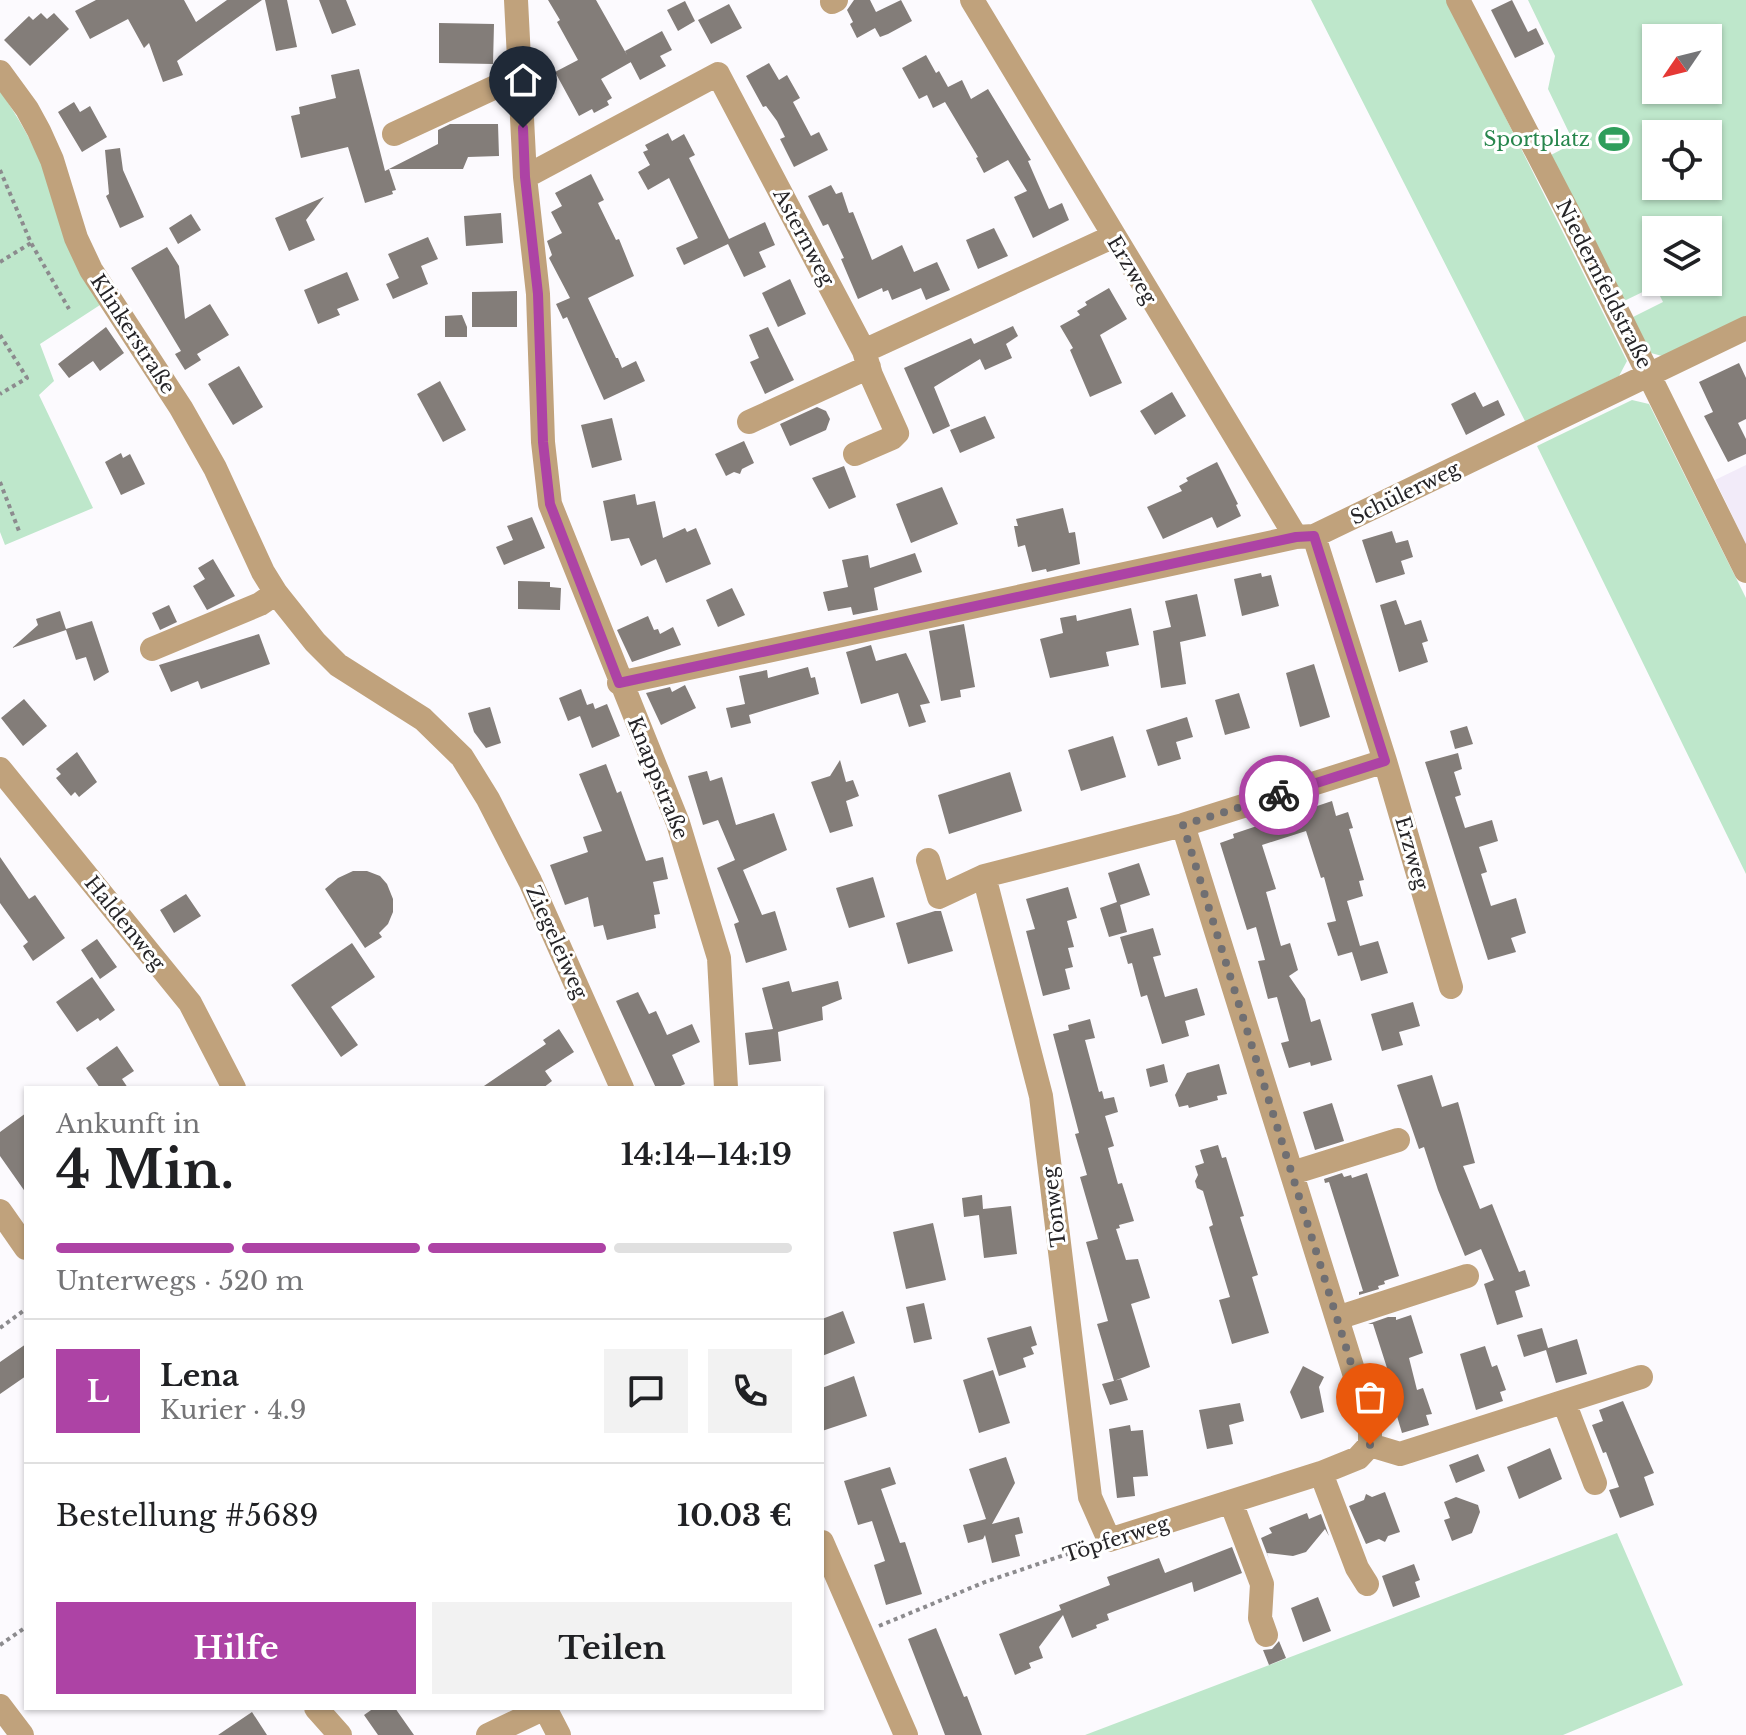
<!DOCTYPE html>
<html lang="de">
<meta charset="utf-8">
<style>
:root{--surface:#fff;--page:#f2f2f2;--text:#202124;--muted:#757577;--line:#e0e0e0;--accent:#ad43a5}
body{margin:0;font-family:"Libre Baskerville",serif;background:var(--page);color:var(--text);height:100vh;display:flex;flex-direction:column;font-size:30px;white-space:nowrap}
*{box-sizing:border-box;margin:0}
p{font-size:26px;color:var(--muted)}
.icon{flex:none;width:44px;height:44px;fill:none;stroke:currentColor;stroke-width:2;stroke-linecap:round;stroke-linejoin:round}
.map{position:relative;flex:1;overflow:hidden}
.details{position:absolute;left:24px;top:1086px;width:800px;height:624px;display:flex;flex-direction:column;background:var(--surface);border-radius:0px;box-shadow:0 2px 6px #0004}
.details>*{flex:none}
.needle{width:52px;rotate:235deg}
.buttons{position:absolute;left:1642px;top:24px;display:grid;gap:16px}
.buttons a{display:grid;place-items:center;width:80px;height:80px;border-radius:0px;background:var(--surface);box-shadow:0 2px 6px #0004;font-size:40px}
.pin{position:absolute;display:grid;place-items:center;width:68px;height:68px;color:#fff;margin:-82px -34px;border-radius:50% 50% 50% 0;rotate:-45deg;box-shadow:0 0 8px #0007}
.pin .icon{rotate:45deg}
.courier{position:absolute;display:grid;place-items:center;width:80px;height:80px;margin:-40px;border:6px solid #ad43a5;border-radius:50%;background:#fff;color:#222;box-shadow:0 2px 10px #0007}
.headline em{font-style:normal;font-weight:700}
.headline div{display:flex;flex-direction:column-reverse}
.headline{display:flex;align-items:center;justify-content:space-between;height:136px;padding:0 32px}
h1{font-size:52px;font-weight:700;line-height:60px}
.bar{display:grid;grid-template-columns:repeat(4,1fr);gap:12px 8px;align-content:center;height:96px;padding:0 32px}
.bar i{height:10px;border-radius:6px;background:var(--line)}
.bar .active{background:var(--accent)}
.bar p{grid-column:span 4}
.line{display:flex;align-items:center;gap:20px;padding:0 32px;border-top:2px solid var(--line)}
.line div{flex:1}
.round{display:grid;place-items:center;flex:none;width:84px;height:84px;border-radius:0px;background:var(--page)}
.cta{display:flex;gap:16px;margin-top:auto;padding:16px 32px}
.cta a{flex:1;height:92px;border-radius:0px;background:var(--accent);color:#fff;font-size:32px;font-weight:700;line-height:92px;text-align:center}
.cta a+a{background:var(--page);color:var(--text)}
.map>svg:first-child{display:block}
</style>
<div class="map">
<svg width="1746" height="1735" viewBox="0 0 1746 1735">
<rect width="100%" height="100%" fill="#fcfafe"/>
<path fill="#f2ebf9" d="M1746,465V544L1715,480Z"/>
<path fill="#bee7cb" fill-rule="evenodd" d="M1311,0H1447L1627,361L1619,376L1526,423Z
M1528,0H1746V316L1662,356L1651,353L1631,318L1663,302L1655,286L1622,302L1549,156L1574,143L1548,89L1555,56ZM1656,38H1708V90H1656ZM1656,134H1708V186H1656ZM1656,230H1708V282H1656Z
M0,91C46,156 71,232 100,305L40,344L54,381L39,395L93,508L5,545L0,532Z
M1632,400L1649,404L1746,598V874L1537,446Z
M1617,1533L1683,1685L1563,1735H1085Z"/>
<path fill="#837d79" d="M96,0H184L196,22L227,0H262L177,61L183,75L163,82L149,43L144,48L128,19L90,39L75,11Z
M265,0H287L297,47L276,51Z
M319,0H346L356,25L332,34Z
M548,0H596L631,62L601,79L612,98L607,101L609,105L594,113L592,109L579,116L555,72L578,60L557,22L560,20Z
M854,0H870L876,12L901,0L912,21L888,34L880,37L875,28L857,38L850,24L853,22L847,10Z
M1512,0L1528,32L1536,28L1544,44L1515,58L1491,10Z
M685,1L695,21L678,31L667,10Z
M729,4L742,28L711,44L698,20Z
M41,13L47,19L54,13L69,29L30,66L4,40L29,16L33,20Z
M439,23L494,24L493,64L439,63Z
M662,31L672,50L660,56L666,66L640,80L625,51Z
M926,55L936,73L939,71L948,87L962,80L971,99L988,89L1031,160L1028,161L1049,209L1062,203L1069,220L1033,238L1014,197L1027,191L1008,160L984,173L976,158L978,157L945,102L933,108L927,95L919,99L902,68Z
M769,63L779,80L787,75L800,98L793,102L811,136L819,132L828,150L794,167L780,139L785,137L777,121L766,106L763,107L746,76Z
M359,69L385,171L438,144V130L450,124H498L499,156L468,157L463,169H389L396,190L392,191L393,194L365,203L348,147L301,158L291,116L300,114L299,107L336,98L331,75Z
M74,102L80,112L90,106L107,137L82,152L58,112Z
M668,133L672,141L684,134L695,155L689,158L729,239L765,222L775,245L759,252L766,267L744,277L728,244L684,265L676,248L698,238L669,178L648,190L638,172L650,165L643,152L648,150L645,145Z
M120,148L123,170L144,217L120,228L106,196L109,194L105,150Z
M591,174L604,200L598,203L616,240L619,239L634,276L588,298L616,358H618L622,368L636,361L645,381L604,400L567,317L563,319L556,304L570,298L549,258L552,255L547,241L562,233L551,212L562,206L555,193Z
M831,185L836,194L842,192L849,213L853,212L872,260L902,245L914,272L937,262L950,290L926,300L921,288L892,300L888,290L883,292L882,288L858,299L841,259L844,258L828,224L823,226L808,196Z
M324,197L306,220L315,240L289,251L275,218Z
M501,213L503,243L466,246L464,216Z
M191,214L201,230L178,244L169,228Z
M994,228L1008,256L978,269L966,240Z
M428,237L438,259L421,266L428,284L393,299L386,284L399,278L388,254Z
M167,247L179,266L185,319L210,304L229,335L197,354L201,360L185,370L175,354L181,351L131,268Z
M347,272L359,300L337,309L340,315L318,324L304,290Z
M790,279L806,314L778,327L762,293Z
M1109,288L1127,319L1100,335L1122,383L1090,397L1070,350L1073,348L1060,326L1080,315L1077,311L1087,305L1085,302Z
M517,291V327H472V292Z
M462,315L467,327V337H445V316Z
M1013,326L1018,336L1006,344L1012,358L985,370L980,359L934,387L950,426L933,434L904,368L971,338L974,344Z
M106,327L124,353L100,371L93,361L69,378L58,364Z
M768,327L794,380L765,394L750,362L759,358L749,335Z
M1739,363L1746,378V419L1738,423L1746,439V454L1728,462L1704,416L1713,412L1699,382Z
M239,366L263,407L233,425L208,384Z
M440,381L466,430L443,442L417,394Z
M1172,392L1186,416L1155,435L1140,411Z
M1475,392L1483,407L1498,400L1505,415L1466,435L1451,404Z
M817,407L826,411L830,419L826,430L790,446L780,424Z
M985,416L995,438L960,453L950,430Z
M612,418L622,460L592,468L581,425Z
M744,441L754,463L742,469L740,474L734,472L726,476L715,454Z
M121,453L123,458L130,454L145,484L121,495L105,462Z
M1217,462L1238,504L1236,505L1241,516L1217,528L1212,517L1163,539L1147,507L1182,491L1179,486L1188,481L1186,478Z
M844,466L856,497L829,509L812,478Z
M942,487L958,524L911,543L896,504Z
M635,494L637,505L655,501L663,538L685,528L687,532L696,528L711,564L666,583L656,559L641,566L629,538L611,541L603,501Z
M1063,508L1069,533L1075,532L1080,564L1047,572L1046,569L1032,572L1025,545L1018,547L1014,526H1018L1016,519Z
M532,517L545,548L504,565L496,547L513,540L507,526Z
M1392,531L1396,543L1408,540L1413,557L1401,561L1405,574L1376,583L1362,540Z
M915,553L922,572L874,588L878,610L853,615L851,607L828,611L823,592L848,587L842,560L868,555L870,568Z
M213,559L235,596L207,610L193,586L205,579L198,568Z
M1261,573L1262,577L1271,575L1279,606L1242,616L1234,579Z
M518,581L550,582V587L561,588L560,610L518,609Z
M732,588L745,615L718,627L706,600Z
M1197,594L1206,636L1180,642L1186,684L1161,688L1153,631L1171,627L1165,601Z
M1396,600L1405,625L1421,620L1428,641L1422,643L1428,662L1399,672L1380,605Z
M169,605L177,622L160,630L152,613Z
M1131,608L1139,645L1106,652L1109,666L1050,678L1040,639L1063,633L1060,618L1076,615L1077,621Z
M60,611L66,629L92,621L109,672L94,681L86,657L76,660L66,630L12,648L38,625L36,619Z
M648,616L654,630L658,629L660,634L673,627L681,645L632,662L617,630Z
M964,624L975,687L960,690L961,697L941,701L929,631Z
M259,634L270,664L201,689L198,681L171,692L159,665Z
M871,645L876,661L906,653L930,703L920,705L926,722L909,727L898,693L861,704L846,652Z
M1314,664L1330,717L1300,727L1286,673Z
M808,667L811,678L815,677L819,694L749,715L751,723L731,728L726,708L745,704L739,676L767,670L768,678Z
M685,685L696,708L661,725L646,693L670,687L672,692Z
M581,689L587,705L593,703L595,709L607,704L620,736L592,748L580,716L568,721L559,698Z
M1239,693L1250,728L1225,735L1215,700Z
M24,699L47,726L23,746L1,718Z
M490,707L501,743L486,748L474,732L468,713Z
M1187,717L1193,737L1176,742L1181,759L1158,766L1146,730Z
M1467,726L1473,744L1455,749L1450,731Z
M1113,736L1126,777L1081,791L1068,750Z
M77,752L97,782L79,797L75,792L71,796L56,778L61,774L56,769Z
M1458,753L1462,769L1454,772L1461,795L1455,797L1465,828L1492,820L1498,841L1479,847L1487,872L1481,874L1491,906L1516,898L1526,933L1511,938L1516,952L1488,960L1425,762Z
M840,760L846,782L853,780L859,796L846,801L853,826L830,833L811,782L830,776Z
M606,764L617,793L621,791L646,861L663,857L668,879L653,882L660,914L654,915L656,928L607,940L603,925L594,927L588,897L565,905L550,865L588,852L583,837L602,831L579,774Z
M707,771L710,781L722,777L736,825L774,813L787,850L743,870L762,915L775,911L787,950L746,963L734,924L739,922L717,868L735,860L718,820L703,825L688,776Z
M1010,772L1022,811L949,834L938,795Z
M1332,801L1336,816L1348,812L1353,828L1349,829L1364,880L1359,881L1363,896L1347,901L1360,946L1378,941L1388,973L1361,981L1352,952L1338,956L1327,923L1336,921L1324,877L1321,878L1306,831L1262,845L1276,889L1266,892L1281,946L1290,943L1298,970L1289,976L1305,999L1311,1022L1320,1019L1332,1060L1311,1066L1310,1062L1289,1068L1281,1043L1289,1041L1277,997L1268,999L1258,961L1265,960L1256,927L1247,930L1220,843L1234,838L1233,834Z
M0,857L29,899L35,895L65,938L33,961L23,946L28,942L0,903Z
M1139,863L1150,895L1120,905L1127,932L1109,937L1100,908L1117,902L1108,873Z
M353,871H367L380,876L387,884L393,899V912L388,924L379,933L382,937L365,948L325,889L338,878Z
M873,877L885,917L849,928L836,888Z
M1068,887L1077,918L1067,921L1074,947L1068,948L1073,967L1065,969L1070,989L1043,996L1026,931L1035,929L1026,899Z
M186,894L201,916L174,933L160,910Z
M935,911H941L953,951L908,964L896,923Z
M1153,928L1161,955L1153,957L1165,997L1197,988L1205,1015L1185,1021L1189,1036L1162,1044L1147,995L1141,997L1132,963L1128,964L1120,937Z
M97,939L117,967L100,979L81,950Z
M352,943L375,977L331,1007L358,1045L341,1057L291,985Z
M92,977L115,1010L100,1021L98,1018L77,1032L56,1002Z
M789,981L792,992L838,981L842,999L822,1007L823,1020L778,1032L781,1061L749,1065L745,1033L773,1029L762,988Z
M638,992L649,1014L656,1011L667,1035L692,1024L700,1042L672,1055L685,1084L676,1088H656L616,1001Z
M1413,1002L1420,1026L1399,1032L1403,1045L1382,1051L1371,1014Z
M1090,1019L1095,1038L1085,1040L1099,1092L1102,1091L1104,1099L1114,1097L1118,1112L1105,1116L1114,1146L1108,1148L1118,1184L1122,1183L1134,1221L1119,1225L1120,1228L1116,1229L1126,1260L1138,1259L1150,1298L1131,1304L1150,1367L1114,1381L1097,1324L1108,1321L1086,1242L1098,1239L1080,1177L1087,1175L1075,1134L1079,1133L1053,1034L1069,1030L1068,1025Z
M559,1029L574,1052L545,1071L552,1081L543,1088H481L546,1044L543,1040Z
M117,1046L134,1071L122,1079L128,1088H100L86,1068Z
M1164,1064L1168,1082L1150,1087L1146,1069Z
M1219,1064L1227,1094L1217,1096L1218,1100L1189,1108L1188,1105L1179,1107L1175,1095L1187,1073Z
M1432,1075L1442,1107L1458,1102L1475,1163L1463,1166L1480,1209L1492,1204L1519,1272L1525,1270L1530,1286L1515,1291L1523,1317L1497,1325L1484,1284L1494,1280L1481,1249L1465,1256L1438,1190L1424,1147L1419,1149L1397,1085Z
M1332,1103L1344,1141L1315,1150L1303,1112Z
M26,1113V1193L0,1156V1132Z
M1218,1145L1222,1158L1226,1157L1244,1216L1240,1217L1258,1275L1252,1277L1269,1333L1232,1344L1219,1300L1230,1297L1209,1227L1213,1225L1203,1191L1197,1188L1195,1181L1198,1175L1195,1166L1204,1163L1200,1150Z
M1342,1173L1344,1177L1351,1175L1352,1178L1367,1173L1399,1276L1384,1281L1385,1284L1378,1286L1379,1289L1359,1295V1292L1363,1291L1329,1182L1325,1183L1324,1179Z
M982,1195L983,1209L1011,1206L1017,1254L984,1258L979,1215L964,1217L962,1198Z
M933,1223L946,1280L906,1289L893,1232Z
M924,1303L932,1339L914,1343L906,1307Z
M843,1311L855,1343L822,1356V1319Z
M1411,1315L1423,1353L1409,1358L1417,1390L1423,1388L1432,1414L1426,1415L1429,1425L1402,1433L1383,1369L1387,1368L1373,1324H1368L1388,1317H1396V1320Z
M1031,1326L1037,1345L1031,1347L1034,1354L1023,1358L1026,1367L999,1376L987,1338Z
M1542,1328L1548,1348L1577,1339L1587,1374L1556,1383L1546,1350L1524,1357L1517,1335Z
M26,1344V1376L0,1394V1362Z
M1485,1346L1492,1367L1497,1365L1506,1390L1500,1392L1503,1401L1476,1410L1460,1354Z
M1303,1366L1324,1377L1319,1387L1324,1412L1301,1419L1290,1392Z
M993,1370L1010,1423L979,1433L963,1380Z
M854,1376L867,1416L822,1431V1388Z
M1121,1379L1128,1400L1110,1405L1102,1384Z
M1623,1401L1654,1473L1644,1477L1654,1505L1620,1518L1609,1490L1619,1487L1606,1452L1603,1453L1592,1425L1603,1421L1599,1410Z
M1240,1403L1244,1421L1229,1425L1233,1444L1207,1449L1199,1410Z
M1130,1425L1131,1431L1143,1430L1148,1476L1133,1477L1135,1496L1117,1498L1109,1429Z
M1550,1448L1562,1479L1519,1499L1507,1467Z
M1478,1454L1485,1471L1456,1483L1449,1465Z
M1006,1457L1015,1483L992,1524L1019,1517L1023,1533L1015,1535L1020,1556L992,1563L985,1535L983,1539L968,1543L963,1525L986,1519L969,1469Z
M890,1467L896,1484L881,1489L900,1543L905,1542L922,1594L886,1605L874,1565L885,1561L872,1521L858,1525L844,1481Z
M1385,1492L1400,1532L1388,1536L1385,1542L1379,1539L1366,1544L1349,1506L1364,1500L1366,1494L1372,1497Z
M1456,1497L1478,1505L1480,1512L1472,1533L1452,1541L1444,1520L1450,1518L1444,1502Z
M1307,1513L1309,1519L1321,1514L1329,1536L1325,1529L1306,1552L1293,1556L1267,1553L1269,1559L1261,1538L1272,1533L1269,1528Z
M1232,1547L1242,1573L1194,1592L1192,1582L1107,1614L1109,1620L1096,1625L1097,1628L1072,1638L1063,1615L1039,1647L1043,1658L1029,1663L1031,1668L1015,1675L999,1634L1061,1610L1059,1605L1110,1585L1107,1577L1159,1558L1165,1573Z
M1414,1564L1420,1580L1415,1582L1420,1597L1393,1607L1382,1576Z
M1318,1597L1331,1631L1303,1642L1291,1608Z
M936,1628L964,1697L967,1696L982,1735H945L908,1639Z
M1279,1641L1286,1658L1269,1665L1263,1650L1272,1649Z
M374,1708H395L414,1735H378L364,1715Z
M252,1712L267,1735H218Z"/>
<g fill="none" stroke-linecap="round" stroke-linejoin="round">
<path stroke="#8c8b8e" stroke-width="4" stroke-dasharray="4 4" stroke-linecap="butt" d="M0,170L31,243L69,309
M0,262L31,243
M0,335L27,378L0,394
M0,482L19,531
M0,1328L26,1309
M879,1626L985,1582L1088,1547
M0,1645L26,1627"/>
<path stroke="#c0a27c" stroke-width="24" d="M516,0L525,177L538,294L543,442L550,504L678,823L719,958L726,1088
M972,0L1296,537
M1458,0L1570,216L1746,571
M832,2L836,0
M0,72L27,109L39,131L52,160L76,238L91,270L181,408L215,468L263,572L276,593L315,642L338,665L423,719L462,757L488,799L530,881L622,1088
M394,134L504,83L520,78
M525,177L718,74L864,351L1112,237
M749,422L869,367
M855,454L892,438L897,433L871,375L864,351
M1314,536L1385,761L1451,987
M152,649L260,604L276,593
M619,683L1296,537L1314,536L1746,328
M0,769L190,1003L234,1088
M928,860L939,897L984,876L1183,825L1385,761
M984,876L1041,1096L1090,1497L1109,1540L1321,1473L1358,1458L1370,1445V1428L1364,1405L1183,825
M1292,1173L1398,1140
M0,1211L26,1248
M1337,1318L1467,1276
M1564,1402L1595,1483
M1370,1445L1400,1454L1641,1377
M1321,1473L1357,1568L1367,1584
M1231,1502L1262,1584L1260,1618L1266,1635
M822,1542L906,1735
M0,1706L22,1735
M316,1708L340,1735
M545,1708L559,1735
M488,1735L545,1708"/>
</g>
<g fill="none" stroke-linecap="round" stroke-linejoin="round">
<path stroke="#706f72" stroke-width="8" stroke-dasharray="0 14.4" d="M1279,795L1183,825L1364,1405L1370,1428V1445"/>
<path stroke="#ad43a5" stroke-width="10" d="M523,128L525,177L538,294L543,442L550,504L619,683L1296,537L1314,536L1385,761L1279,795"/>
</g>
<defs>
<g id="stadium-bare" transform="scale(2.4)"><path d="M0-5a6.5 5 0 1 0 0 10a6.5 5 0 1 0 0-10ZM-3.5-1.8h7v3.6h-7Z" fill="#2e9e5b" stroke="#fff" stroke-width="2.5" paint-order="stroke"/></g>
</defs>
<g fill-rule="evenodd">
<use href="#stadium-bare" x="1614" y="139"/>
</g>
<g text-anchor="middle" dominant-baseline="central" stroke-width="6" stroke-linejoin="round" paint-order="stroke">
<g font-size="20" fill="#27864d" stroke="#fff" text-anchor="end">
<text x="1590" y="139">Sportplatz</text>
</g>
<g font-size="20" fill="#252427" stroke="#fff">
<text transform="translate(804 237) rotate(62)">Asternweg</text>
<text transform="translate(1132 270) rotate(59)">Erzweg</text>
<text transform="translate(1604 284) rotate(63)">Niedernfeldstraße</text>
<text transform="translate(133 334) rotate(57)">Klinkerstraße</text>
<text transform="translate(1405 493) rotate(-26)">Schülerweg</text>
<text transform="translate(658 778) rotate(68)">Knappstraße</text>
<text transform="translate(1412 853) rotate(74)">Erzweg</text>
<text transform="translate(125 923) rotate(51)">Haldenweg</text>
<text transform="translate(557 942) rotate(66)">Ziegeleiweg</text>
<text transform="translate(1054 1207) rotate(-97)">Tonweg</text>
<text transform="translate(1116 1539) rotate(-18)">Töpferweg</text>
</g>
</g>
</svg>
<div class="buttons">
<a><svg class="needle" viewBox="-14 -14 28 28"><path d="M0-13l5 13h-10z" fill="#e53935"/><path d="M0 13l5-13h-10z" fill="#757577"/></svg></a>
<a><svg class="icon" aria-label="locate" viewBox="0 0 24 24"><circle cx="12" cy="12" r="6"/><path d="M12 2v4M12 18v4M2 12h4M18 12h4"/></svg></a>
<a><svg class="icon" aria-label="layers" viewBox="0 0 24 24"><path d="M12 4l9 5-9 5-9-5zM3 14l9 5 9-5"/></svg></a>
</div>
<div class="pin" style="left:1370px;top:1445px;background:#ea580c"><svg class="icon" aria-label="bag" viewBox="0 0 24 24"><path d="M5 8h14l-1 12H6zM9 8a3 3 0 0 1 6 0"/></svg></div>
<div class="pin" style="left:523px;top:128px;background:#1f2937"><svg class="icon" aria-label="home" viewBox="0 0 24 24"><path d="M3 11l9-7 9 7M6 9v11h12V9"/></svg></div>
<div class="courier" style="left:1279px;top:795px"><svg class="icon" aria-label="bike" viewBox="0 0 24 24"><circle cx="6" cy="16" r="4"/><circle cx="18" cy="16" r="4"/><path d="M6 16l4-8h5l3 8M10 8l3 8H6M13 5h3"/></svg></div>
<section class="details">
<div class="headline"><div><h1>4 Min.</h1><p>Ankunft in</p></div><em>14:14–14:19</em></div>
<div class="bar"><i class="active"></i><i class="active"></i><i class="active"></i><i></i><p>Unterwegs · 520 m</p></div>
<div class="line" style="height:144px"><b class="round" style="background:var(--accent);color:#fff">L</b><div><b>Lena</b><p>Kurier · 4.9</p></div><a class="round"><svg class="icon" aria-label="chat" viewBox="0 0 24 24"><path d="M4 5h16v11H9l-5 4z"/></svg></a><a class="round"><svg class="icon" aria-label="phone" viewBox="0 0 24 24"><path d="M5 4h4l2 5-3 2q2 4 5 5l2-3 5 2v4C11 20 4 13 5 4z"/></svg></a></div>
<div class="line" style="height:104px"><div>Bestellung #5689</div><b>10.03 €</b></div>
<div class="cta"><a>Hilfe</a><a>Teilen</a></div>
</section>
</div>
